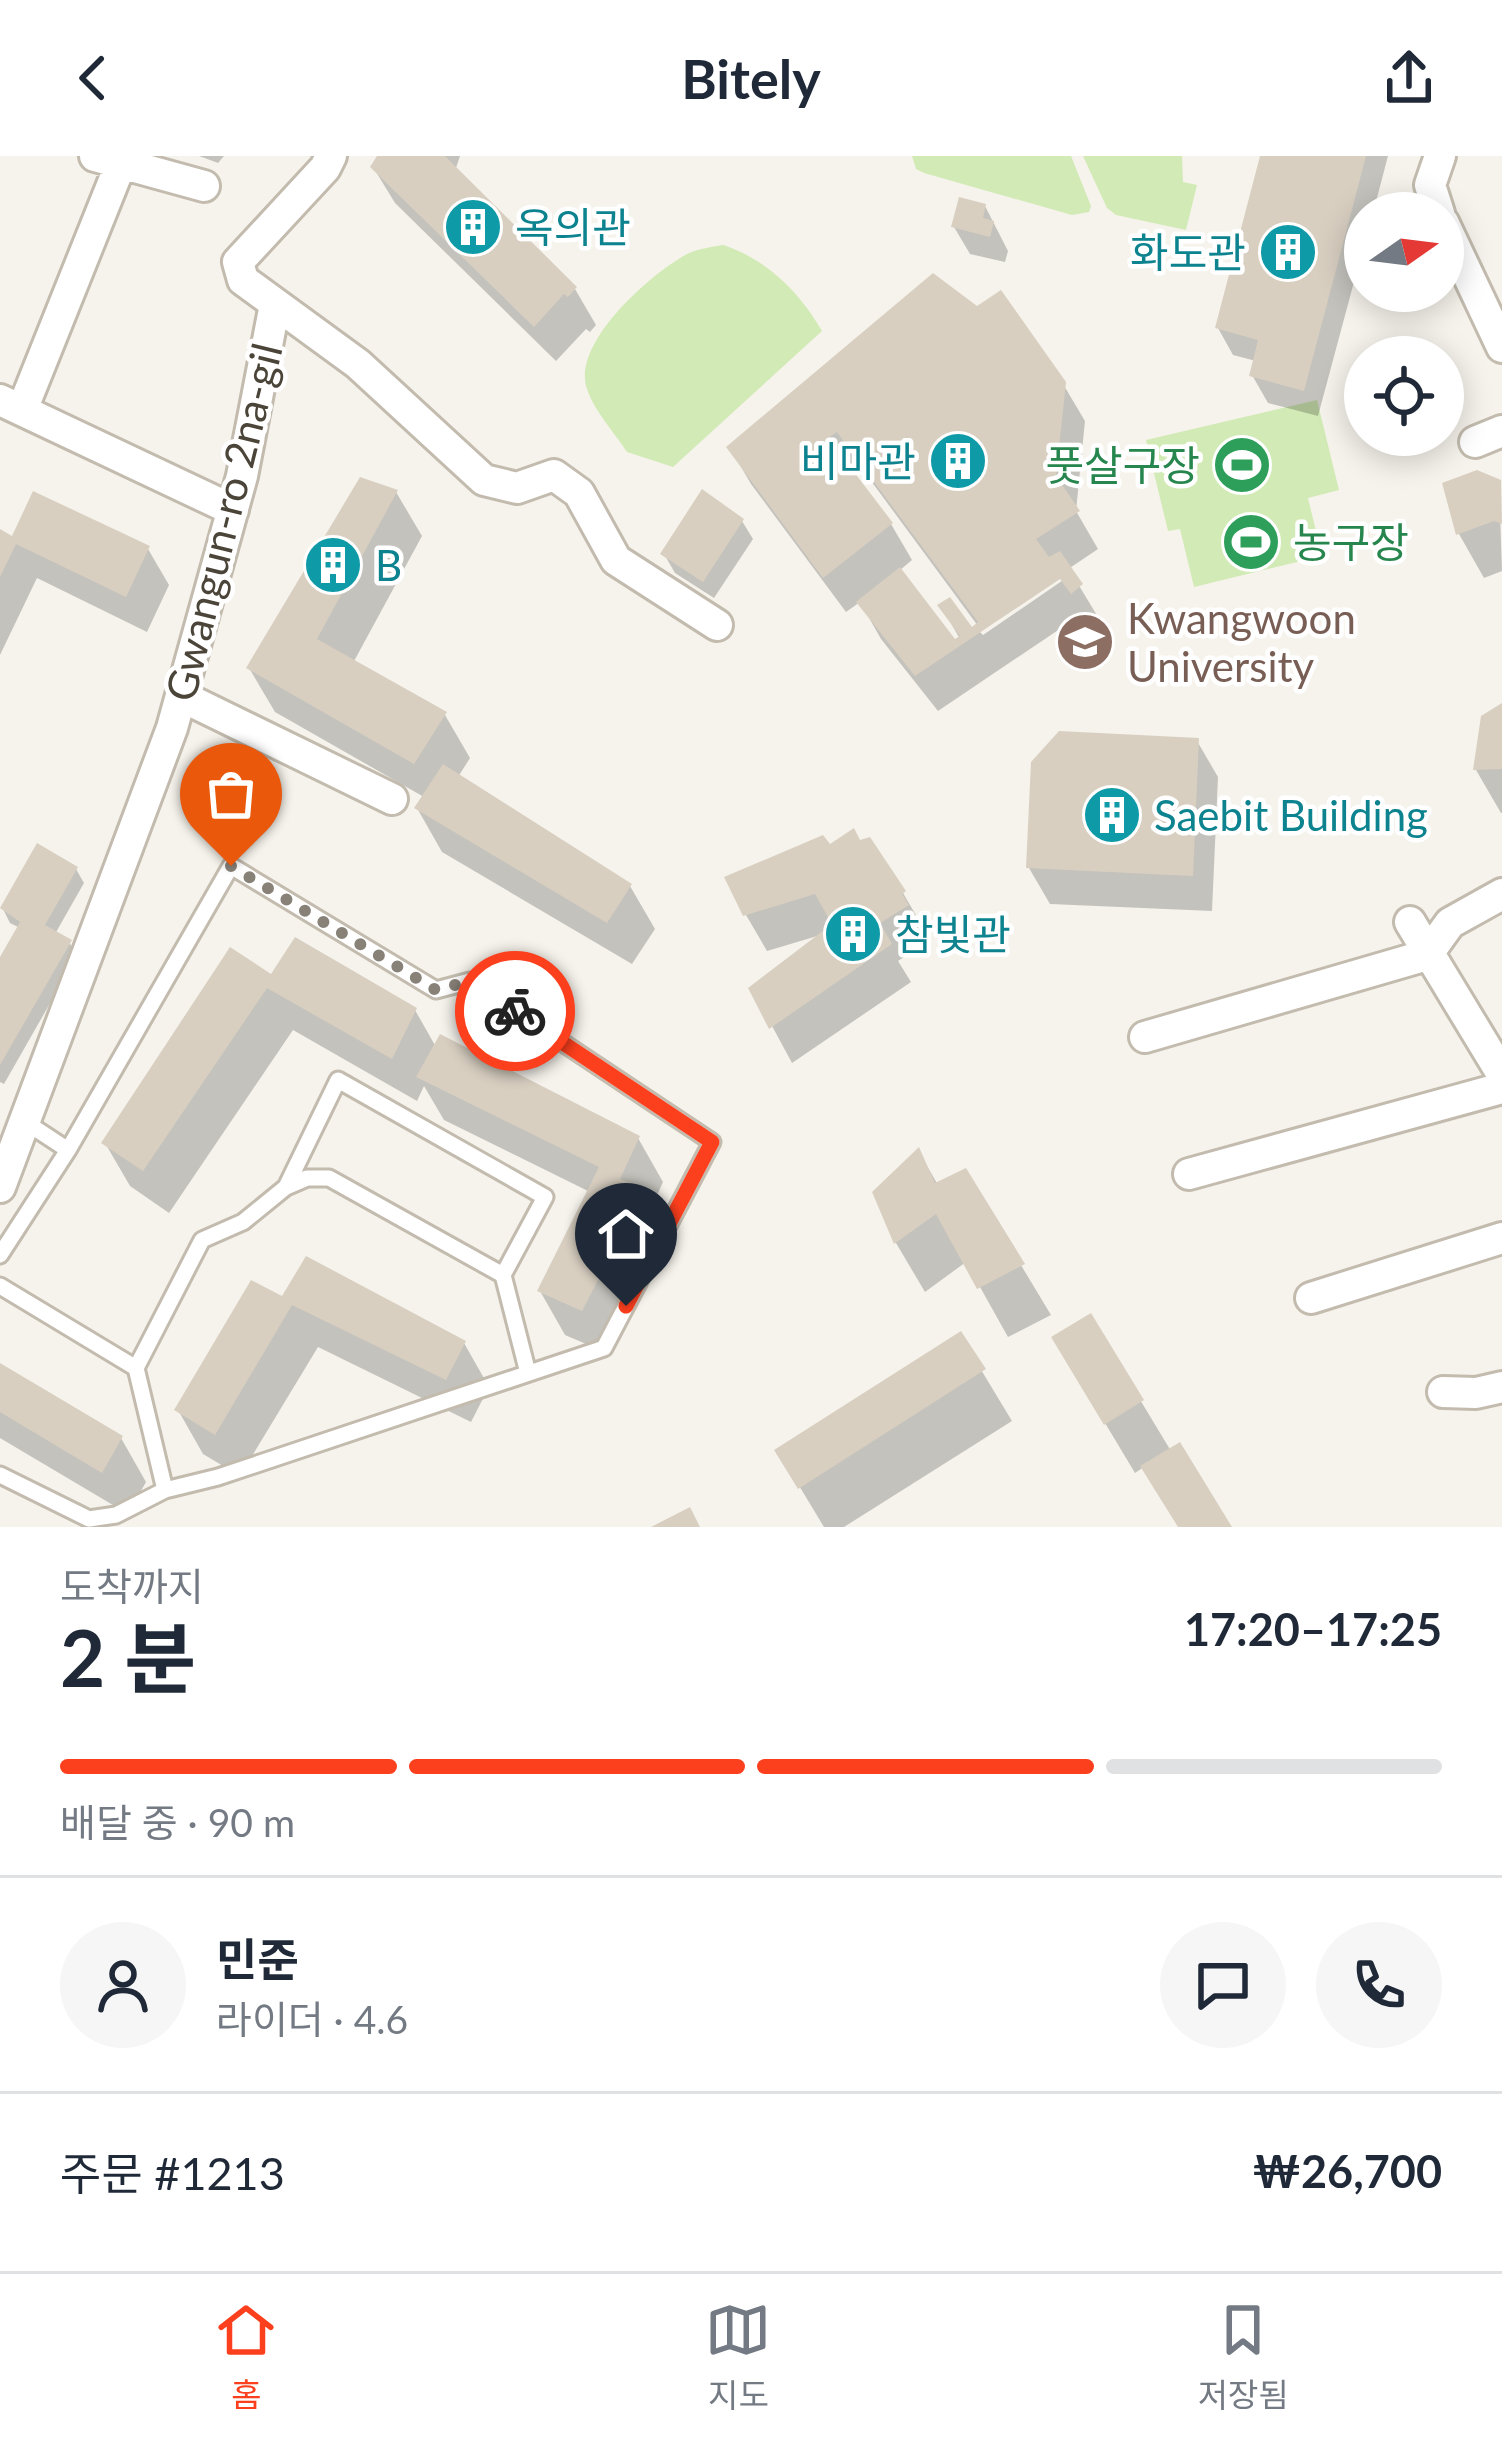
<!DOCTYPE html>
<html lang="ko">
<meta charset="utf-8">
<style>
:root{--surface:#fff;--page:#f6f6f7;--text:#1f2937;--muted:#747a83;--line:#e0e1e3;--accent:#fc3f1d}
body{margin:0;font-family:Lato,"Noto Sans KR",sans-serif;background:var(--page);color:var(--text);height:100vh;display:flex;flex-direction:column;font-size:45px;white-space:nowrap}
*{box-sizing:border-box;margin:0}
p{font-size:39px;color:var(--muted)}
.icon{flex:none;width:66px;height:66px;fill:none;stroke:currentColor;stroke-width:2;stroke-linecap:round;stroke-linejoin:round}
.map{position:relative;height:1371px;overflow:hidden}
.drawer{display:flex;flex-direction:column;background:var(--surface);flex:1}
.drawer>*{flex:none}
.needle{width:78px;rotate:76deg}
.tools{position:absolute;left:1344px;top:36px;display:grid;gap:24px}
.tools a{display:grid;place-items:center;width:120px;height:120px;border-radius:50%;background:var(--surface);box-shadow:0 6px 30px #0003;font-size:60px}
.pin{position:absolute;display:grid;place-items:center;width:102px;height:102px;color:#fff;margin:-123px -51px;border-radius:50% 50% 50% 0;rotate:-45deg;box-shadow:0 0 12px #0007}
.pin .icon{rotate:45deg}
.courier{position:absolute;display:grid;place-items:center;width:120px;height:120px;margin:-60px;border:9px solid #fc3f1d;border-radius:50%;background:#fff;color:#222;box-shadow:0 3px 15px #0007}
.head em{font-style:normal;font-weight:700}
.head div{display:flex;flex-direction:column-reverse}
.head{display:flex;align-items:center;justify-content:space-between;height:204px;padding:0 60px}
h1{font-size:78px;font-weight:700;line-height:90px}
.bar{display:grid;grid-template-columns:repeat(4,1fr);gap:18px 12px;align-content:center;height:144px;padding:0 60px}
.bar i{height:15px;border-radius:9px;background:var(--line)}
.bar .on{background:var(--accent)}
.bar p{grid-column:span 4}
.line{display:flex;align-items:center;gap:30px;padding:0 60px;border-top:3px solid var(--line)}
.line div{flex:1}
.round{display:grid;place-items:center;flex:none;width:126px;height:126px;border-radius:63px;background:var(--page)}
header{display:flex;justify-content:space-between;align-items:center;height:156px;padding:0 60px;background:var(--surface);font-size:54px;font-weight:700}
.tabs{display:flex;justify-content:space-around;align-items:center;height:168px;border-top:3px solid var(--line);background:var(--surface);font-size:33px;color:var(--muted)}
.tabs a{display:grid;justify-items:center;gap:6px}
.tabs .on{color:var(--accent)}
.map>svg:first-child{display:block}
</style>
<header><svg class="icon" aria-label="back" viewBox="0 0 24 24"><path d="M15 5l-7 7 7 7"/></svg>Bitely<svg class="icon" aria-label="share" viewBox="0 0 24 24"><path d="M12 15V3M7 8l5-5 5 5M5 13v7h14v-7"/></svg></header>
<div class="map">
<svg width="1502" height="1371" viewBox="0 0 1502 1371">
<rect width="100%" height="100%" fill="#f6f3ec"/>
<path fill="#d2eab5" d="M912,0H1071L1091,50L1089,56L1072,59L924,17L916,13Z
M1083,0H1182L1183,26L1197,29L1186,74L1116,59L1107,52Z
M723,89C766,103 799,135 822,175L673,311L627,296C615,277 594,255 587,233C571,188 650,118 687,98C697,93 711,91 723,89Z
M1317,244L1339,334L1308,342L1322,400L1194,431L1180,373L1168,375L1146,284Z"/>
<path fill="#0003" fill-rule="evenodd" d="M199,0H224L218,7Z
M378,0H460L456,12L575,133L596,169L590,176L586,173L556,205L395,47L373,11Z
M1263,0H1388L1373,57H1365V85L1318,260L1268,247L1252,219L1256,205L1233,199L1218,172Z
M985,50L1008,95L1005,106L970,98L954,71Z
M1063,228L1085,265L1076,355L1098,393L978,474L983,479L1072,418L1101,466L1094,472L1082,458L938,555L881,483L860,446L846,456L751,328L730,292ZM860,310L978,470L971,476L941,450L960,483L955,488L899,415L912,404L891,368L851,316Z
M1499,327L1502,415L1484,422L1459,378L1445,329Z
M396,336L422,380L353,507L445,559L470,602L458,621L630,730L655,773L632,808L442,696L417,652L424,641L275,556L249,512Z
M742,365L753,383L714,442L675,417L664,398Z
M0,377L14,384L148,393L169,429L147,476L37,422L0,499Z
M1502,550V657H1501L1476,614Z
M1197,585L1218,621L1212,755L1050,748L1029,712Z
M830,692L903,737L924,773L921,776L927,786L898,805L911,826L792,907L752,833L824,778L767,795L746,759Z
M76,713L84,727L55,778L69,786L77,800L4,928L0,926V807L20,772L10,767L3,753Z
M272,823L415,854L436,891L638,982L663,1026L652,1050L668,1079L607,1197L565,1179L540,1135L590,1036L444,964L424,930L417,945L293,874L169,1057L130,1030L105,987Z
M919,996L938,1029L965,1016L1051,1159L1008,1181L966,1106L925,1136L896,1087L875,1037Z
M283,1144L464,1187L489,1231L471,1266L318,1191L240,1320L203,1298L178,1254Z
M1090,1161L1171,1295L1228,1371H1179L1144,1311L1135,1317L1084,1232Z
M960,1179L1012,1265L844,1371H824L778,1295Z
M0,1210L121,1282L146,1326L128,1358L0,1282Z"/>
<path fill="#d8cfc1" d="M377,0H445L577,131L568,141L564,138L534,171L370,11Z
M1260,0H1366L1304,235L1249,220L1258,184L1215,172Z
M959,41L986,48L983,62L994,65L990,81L951,71Z
M933,117L977,150L1001,134L1066,226L1056,320L1080,355L1036,383L1049,401L1060,395L1083,428L1071,438L1060,423L915,520L856,446L900,411L955,483L960,480L937,449L950,441L972,471L978,466L837,276L828,282L893,367L823,422L726,291Z
M1477,314L1501,324L1502,368L1494,365L1456,379L1442,327Z
M360,321L398,334L317,483L447,556L414,608L246,512Z
M702,333L744,363L703,426L660,398Z
M33,335L150,390L126,441L16,388L0,421V373L12,380Z
M1502,547V613L1473,614L1481,560Z
M1059,575L1199,582L1193,720L1026,712L1031,606Z
M443,608L632,728L607,767L414,652Z
M854,672L860,684L870,681L906,735L902,738L909,749L880,767L892,788L769,873L748,832L832,768L815,738L743,760L724,721L823,679L830,688Z
M37,687L78,711L45,769L72,784L0,909V801L20,766L0,752Z
M295,781L417,852L392,903L267,832L143,1015L101,987L230,791L271,818Z
M440,878L640,980L620,1023L645,1033L582,1155L537,1135L599,1011L416,921Z
M919,991L935,1027L966,1012L1025,1108L977,1133L936,1058L894,1088L872,1036Z
M306,1100L466,1185L446,1224L292,1149L215,1279L174,1254L251,1124L282,1140Z
M1091,1157L1144,1244L1104,1269L1051,1181Z
M961,1175L986,1213L798,1333L774,1294Z
M0,1207L123,1280L102,1317L0,1256Z
M1180,1286L1232,1371H1178L1140,1310Z
M690,1351L700,1371H651Z"/>
<g fill="none" stroke-linecap="round" stroke-linejoin="round">
<g stroke="#c2bbae" stroke-width="21">
<path id="lane" d="M24,965L68,994
M0,1099L68,994L231,710L436,834L470,825L712,986L604,1192L218,1321L165,1334L116,1359L89,1363L0,1319
M503,1119L528,1217
M0,1130L136,1212L202,1084L243,1066L286,1031L338,924L545,1041L503,1119L329,1022H307L286,1031
M136,1212L165,1334"/>
</g>
<g stroke="#c2bbae" stroke-width="36">
<path id="street" d="M95,0L204,30
M331,0L325,12L238,106L243,124L358,208L484,324L517,332L554,319L579,337L616,404L717,469
M1439,57L1430,29L1440,0
M1443,66L1502,191
M0,244L233,354
M22,254L121,7
M1475,286L1502,275
M181,540L392,643
M1410,766L1502,918
M1145,881L1427,799L1450,767L1502,738
M1189,1018L1502,932
M0,1031L172,572L242,320L275,148
M1311,1142L1502,1082
M1443,1236L1476,1237L1502,1231"/>
</g>
<use href="#lane" stroke="#fff" stroke-width="15"/>
<use href="#street" stroke="#fff" stroke-width="30"/>
</g>
<g fill="none" stroke-linecap="round" stroke-linejoin="round">
<path stroke="#878178" stroke-width="12" stroke-dasharray="0 21.6" d="M231,710L436,834L470,825L515,855"/>
<path stroke="#fc3f1d" stroke-width="15" d="M515,855L712,986L626,1150"/>
</g>
<defs>
<g id="building-disc" transform="scale(3)"><circle r="9.5" fill="#0f9aa8" stroke="#fff"/><path d="M-4-6H4V6H1V3H-1V6H-4ZM-2.5-4.3h1.7v1.8h-1.7ZM.8-4.3h1.7v1.8H.8ZM-2.5-1h1.7V.8h-1.7ZM.8-1h1.7V.8H.8Z" fill="#fff"/></g>
<g id="stadium-disc" transform="scale(3)"><circle r="9.5" fill="#2e9e5b" stroke="#fff"/><path d="M0-5a6.5 5 0 1 0 0 10a6.5 5 0 1 0 0-10ZM-3.5-1.8h7v3.6h-7Z" fill="#fff"/></g>
<g id="university-disc" transform="scale(3)"><circle r="9.5" fill="#8d6e63" stroke="#fff"/><path d="M0-5L7-2L0 1L-7-2ZM-4 1L0 2.5L4 1V4Q0 6-4 4Z" fill="#fff"/></g>
</defs>
<g fill-rule="evenodd">
<use href="#building-disc" x="473" y="71"/>
<use href="#building-disc" x="1288" y="96"/>
<use href="#building-disc" x="958" y="305"/>
<use href="#stadium-disc" x="1242" y="309"/>
<use href="#stadium-disc" x="1251" y="386"/>
<use href="#building-disc" x="333" y="409"/>
<use href="#university-disc" x="1085" y="486"/>
<use href="#building-disc" x="1112" y="659"/>
<use href="#building-disc" x="853" y="778"/>
</g>
<g text-anchor="middle" dominant-baseline="central" stroke-width="9" stroke-linejoin="round" paint-order="stroke">
<g font-size="42" fill="#0d838f" stroke="#fff" text-anchor="start">
<text x="515" y="71">옥의관</text>
<text x="1246" y="96" text-anchor="end">화도관</text>
<text x="916" y="305" text-anchor="end">비마관</text>
<text x="375" y="409">B</text>
<text x="1154" y="659">Saebit Building</text>
<text x="895" y="778">참빛관</text>
</g>
<g font-size="42" fill="#27864d" stroke="#fff" text-anchor="end">
<text x="1200" y="309">풋살구장</text>
<text x="1293" y="386" text-anchor="start">농구장</text>
</g>
<g font-size="42" fill="#4b4439" stroke="#fff">
<text transform="translate(223 366) rotate(-76)">Gwangun-ro 2na-gil</text>
</g>
<g font-size="42" fill="#785e54" stroke="#fff" text-anchor="start">
<text x="1127" y="462">Kwangwoon<tspan x="1127" dy="48">University</tspan></text>
</g>
</g>
</svg>
<div class="tools">
<a><svg class="needle" viewBox="-14 -14 28 28"><path d="M0-13l5 13h-10z" fill="#e53935"/><path d="M0 13l5-13h-10z" fill="#747a83"/></svg></a>
<a><svg class="icon" aria-label="locate" viewBox="0 0 24 24"><circle cx="12" cy="12" r="6"/><path d="M12 2v4M12 18v4M2 12h4M18 12h4"/></svg></a>
</div>
<div class="pin" style="left:231px;top:710px;background:#ea580c"><svg class="icon" aria-label="bag" viewBox="0 0 24 24"><path d="M5 8h14l-1 12H6zM9 8a3 3 0 0 1 6 0"/></svg></div>
<div class="pin" style="left:626px;top:1150px;background:#1f2937"><svg class="icon" aria-label="home" viewBox="0 0 24 24"><path d="M3 11l9-7 9 7M6 9v11h12V9"/></svg></div>
<div class="courier" style="left:515px;top:855px"><svg class="icon" aria-label="bike" viewBox="0 0 24 24"><circle cx="6" cy="16" r="4"/><circle cx="18" cy="16" r="4"/><path d="M6 16l4-8h5l3 8M10 8l3 8H6M13 5h3"/></svg></div>
</div>
<section class="drawer">
<div class="head"><div><h1>2 분</h1><p>도착까지</p></div><em>17:20–17:25</em></div>
<div class="bar"><i class="on"></i><i class="on"></i><i class="on"></i><i></i><p>배달 중 · 90 m</p></div>
<div class="line" style="height:216px"><a class="round"><svg class="icon" aria-label="person" viewBox="0 0 24 24"><circle cx="12" cy="8" r="4"/><path d="M4 21q1-7 8-7t8 7"/></svg></a><div><b>민준</b><p>라이더 · 4.6</p></div><a class="round"><svg class="icon" aria-label="chat" viewBox="0 0 24 24"><path d="M4 5h16v11H9l-5 4z"/></svg></a><a class="round"><svg class="icon" aria-label="phone" viewBox="0 0 24 24"><path d="M5 4h4l2 5-3 2q2 4 5 5l2-3 5 2v4C11 20 4 13 5 4z"/></svg></a></div>
<div class="line" style="height:156px"><div>주문 #1213</div><b>₩26,700</b></div>
</section>
<nav class="tabs">
<a class="on"><svg class="icon" aria-label="home" viewBox="0 0 24 24"><path d="M3 11l9-7 9 7M6 9v11h12V9"/></svg>홈</a>
<a><svg class="icon" aria-label="map" viewBox="0 0 24 24"><path d="M3 6l6-2 6 2 6-2v14l-6 2-6-2-6 2zM9 4v14M15 6v14"/></svg>지도</a>
<a><svg class="icon" aria-label="saved" viewBox="0 0 24 24"><path d="M7 4h10v16l-5-4-5 4z"/></svg>저장됨</a>
</nav>
